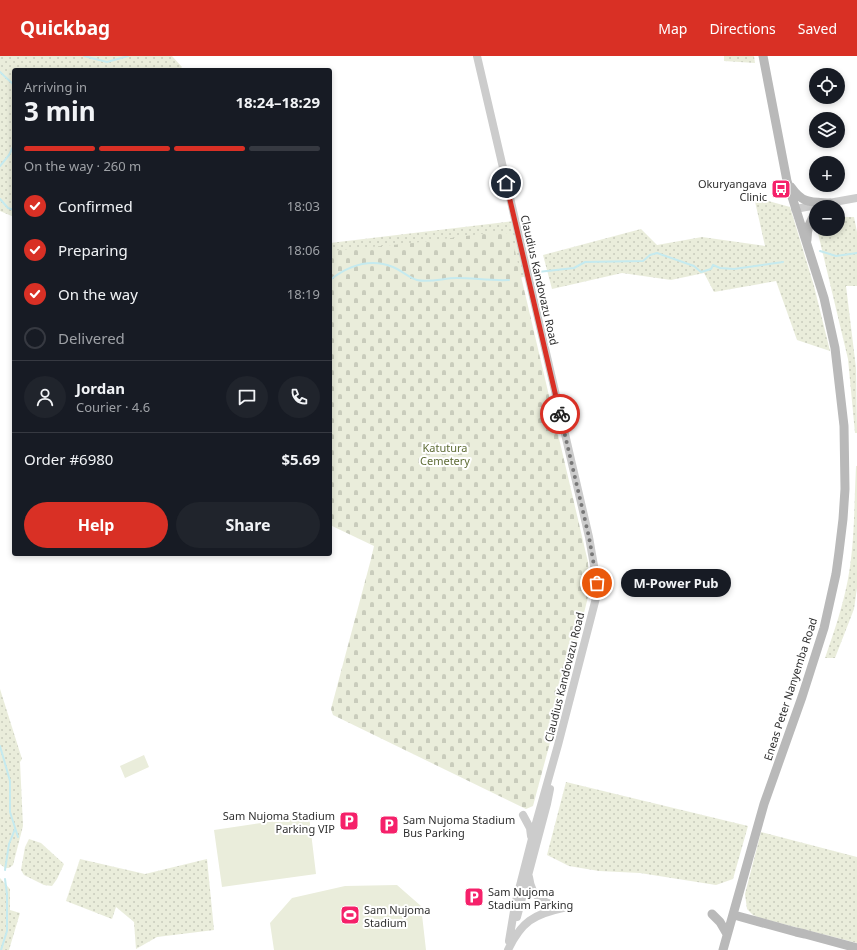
<!DOCTYPE html>
<meta charset="utf-8">
<style>
:root{--surface:#171b24;--page:#20242c;--text:#f1f3f6;--muted:#9ea1a6;--line:#363941;--accent:#d93025}
body{margin:0;font-family:"Noto Sans",sans-serif;background:var(--page);color:var(--text);height:100vh;display:flex;flex-direction:column;font-size:15px;white-space:nowrap}
*{box-sizing:border-box;margin:0}
p{font-size:13px;color:var(--muted)}
.icon{flex:none;width:22px;height:22px;fill:none;stroke:currentColor;stroke-width:2;stroke-linecap:round;stroke-linejoin:round}
.map{position:relative;flex:1;overflow:hidden}
.side{position:absolute;left:12px;top:12px;width:320px;height:488px;display:flex;flex-direction:column;background:var(--surface);border-radius:4px;box-shadow:0 2px 6px #0003}
.side>*{flex:none}
.controls{position:absolute;left:809px;top:12px;display:grid;gap:8px}
.controls a{display:grid;place-items:center;width:36px;height:36px;border-radius:50%;background:var(--surface);box-shadow:0 2px 6px #0003;font-size:20px}
.pin{position:absolute;display:grid;place-items:center;width:34px;height:34px;color:#fff;margin:-17px;border:2px solid #fff;border-radius:50%;box-shadow:0 1px 4px #0007}
.courier{position:absolute;display:grid;place-items:center;width:40px;height:40px;margin:-20px;border:3px solid #d93025;border-radius:50%;background:#fff;color:#222;box-shadow:0 1px 5px #0007}
.bubble{position:absolute;height:28px;border-radius:14px;background:var(--surface);box-shadow:0 2px 6px #0003;font-size:13px;font-weight:700;line-height:28px;text-align:center}
.overview em{font-style:normal;font-weight:700}
.overview div{display:flex;flex-direction:column-reverse}
.overview{display:flex;align-items:center;justify-content:space-between;height:68px;padding:0 12px}
h1{font-size:26px;font-weight:700;line-height:30px}
.bar{display:grid;grid-template-columns:repeat(4,1fr);gap:6px 4px;align-content:center;height:48px;padding:0 12px}
.bar i{height:5px;border-radius:3px;background:var(--line)}
.bar .active{background:var(--accent)}
.bar p{grid-column:span 4}
.line{display:flex;align-items:center;gap:10px;padding:0 12px;border-top:1px solid var(--line)}
.line div{flex:1}
.round{display:grid;place-items:center;flex:none;width:42px;height:42px;border-radius:21px;background:var(--page)}
ol{padding:0 12px;list-style:none}
li{display:flex;align-items:center;gap:12px;height:44px}
li p{margin-inline-start:auto}
li .icon{padding:4px;border-radius:50%;background:var(--accent);color:#fff;stroke-width:4}
li:last-child{color:var(--muted)}
li i{width:22px;height:22px;border:2px solid var(--line);border-radius:50%}
.action{display:flex;gap:8px;margin-top:auto;padding:8px 12px}
.action a{flex:1;height:46px;border-radius:24px;background:var(--accent);color:#fff;font-size:16px;font-weight:700;line-height:46px;text-align:center}
.action a+a{background:var(--page);color:var(--text)}
header{display:flex;align-items:center;gap:24px;box-sizing:border-box;height:56px;padding:0 20px;background:var(--accent);color:#fff}
header strong{font-size:19px}
nav{display:flex;gap:22px;margin-inline-start:auto;font-size:14px}
.map>svg:first-child{display:block}
</style>
<header>
<strong>Quickbag</strong>
<nav><a>Map</a><a>Directions</a><a>Saved</a></nav>
</header>
<div class="map">
<svg width="857" height="894" viewBox="0 0 857 894">
<defs>
<pattern id="grass-dots" width="8" height="8" patternUnits="userSpaceOnUse"><rect width="8" height="8" fill="#eaeddb"/><path d="M2 2h.1M6 6h.1" fill="none" stroke="#c9ccbc" stroke-width="1.8" stroke-linecap="round"/></pattern>
<pattern id="cemetery-stones" width="16" height="16" patternUnits="userSpaceOnUse"><rect width="16" height="16" fill="#eaeddb"/><path d="M2 7V4a2 2 0 0 1 4 0v3zM10 15v-3a2 2 0 0 1 4 0v3z" fill="#c9ccbc"/></pattern>
</defs>
<rect width="100%" height="100%" fill="#fff"/>
<path fill="url(#grass-dots)" d="M0,0H172L182,11L179,14H14V161L0,155Z
M724,0H754L755,7L724,5Z
M754,141L790,151L814,230L830,295L797,284L776,225L714,236L704,217L671,224L622,217L552,233L543,199L641,173L657,189L702,181L765,190Z
M838,161H854L857,176V230H846L856,312L857,377H855L848,303L817,173H838Z
M515,165L528,220L509,224H330V187Z
M856,410H857V532L854,553L835,602H825C834,576 843,550 848,523C855,486 854,447 856,410Z
M0,633L22,703L20,706L23,770L13,809L9,812H5L0,808Z
M566,726L748,770L733,823L716,829L640,817L599,815L569,810L547,799Z
M761,776L857,801V887L760,862L753,859L747,853L745,838Z
M29,783L41,787L64,808L57,823L52,830L44,829L24,819L21,814L25,791Z
M80,803L145,818L207,803L214,874L157,881L136,893L134,866L116,851L112,863L66,845Z
M0,822L10,833V854L20,857L9,894H0Z"/>
<path fill="url(#cemetery-stones)" d="M504,175L512,182L588,506L589,537L575,593L533,750L526,753L333,659L331,653L371,503L374,490L330,469V195L413,187Z"/>
<path fill="#eaeddb" d="M144,699L149,711L125,722L120,710Z
M309,760L316,818L222,831L214,774Z
M397,829L421,850L426,894H274L270,867L292,842L345,830Z"/>
<g fill="none" stroke-linecap="round" stroke-linejoin="round">
<path stroke="#c5eaef" stroke-width="2" d="M84,0L107,6L128,0
M0,16L14,29
M0,110L9,99L14,89
M0,143L8,152L14,154
M820,195L836,200L857,197
M538,216L574,212L585,206L643,205L650,199L657,197L694,210L701,216L711,213L713,209L720,212L734,213L783,206
M330,224C348,210 370,202 393,211C401,214 409,222 417,224C430,227 444,222 457,222C474,222 491,225 509,224
M0,690L10,725V756L18,781
M5,814L9,788L15,773
M1,894L7,875V838L5,823"/>
<path stroke="#ccc" stroke-width="8" d="M477,0L589,481L597,527L596,542L558,689L536,767L515,849L509,885
M795,153L857,142
M523,759L530,772L531,780
M529,821C532,842 542,846 561,851
M517,861L547,748L550,733
M508,894C521,866 534,858 563,852"/>
<path stroke="#b9b9b9" stroke-width="9" d="M791,131C803,148 811,146 830,147
M807,184C807,173 809,165 816,157
M712,858L720,866L727,878
M734,859L796,876L805,878L857,892
M723,894L764,748L802,641L824,572L836,518L839,496L843,463L845,433L844,370L835,292L824,242L787,125L763,0"/>
</g>
<g fill="none" stroke-linecap="round" stroke-linejoin="round">
<path stroke="#787878" stroke-width="4" stroke-dasharray="0 7.2" d="M560,358L589,481L597,527"/>
<path stroke="#d93025" stroke-width="5" d="M506,127L560,358"/>
</g>
<defs>
<g id="bus-square" transform="scale(1)"><rect x="-9" y="-9" width="18" height="18" rx="4" fill="#f5216a" stroke="#fff"/><path d="M-5-6H5V4H4V6H2V4H-2V6H-4V4H-5ZM-3.5-4V0h7V-4ZM-3.5 1.2v1.5H-2V1.2ZM2 1.2v1.5H3.5V1.2Z" fill="#fff"/></g>
<g id="parking-square" transform="scale(1)"><rect x="-9" y="-9" width="18" height="18" rx="4" fill="#f5216a" stroke="#fff"/><path d="M-3.5-5.5H1a3.5 3.5 0 0 1 0 7H-1V5.5H-3.5ZM-1-3.4V-.6H.8a1.4 1.4 0 0 0 0-2.8Z" fill="#fff"/></g>
<g id="stadium-square" transform="scale(1)"><rect x="-9" y="-9" width="18" height="18" rx="4" fill="#f5216a" stroke="#fff"/><path d="M0-5a6.5 5 0 1 0 0 10a6.5 5 0 1 0 0-10ZM-3.5-1.8h7v3.6h-7Z" fill="#fff"/></g>
</defs>
<g fill-rule="evenodd">
<use href="#bus-square" x="781" y="133"/>
<use href="#parking-square" x="349" y="765"/>
<use href="#parking-square" x="389" y="769"/>
<use href="#parking-square" x="474" y="841"/>
<use href="#stadium-square" x="350" y="859"/>
</g>
<g text-anchor="middle" dominant-baseline="central" stroke-width="4" stroke-linejoin="round" paint-order="stroke">
<g font-size="11" fill="#2f2f2f" stroke="#fff" text-anchor="start">
<text x="767" y="127" text-anchor="end">Okuryangava<tspan x="767" dy="13">Clinic</tspan></text>
<text x="335" y="759" text-anchor="end">Sam Nujoma Stadium<tspan x="335" dy="13">Parking VIP</tspan></text>
<text x="403" y="763">Sam Nujoma Stadium<tspan x="403" dy="13">Bus Parking</tspan></text>
<text x="488" y="835">Sam Nujoma<tspan x="488" dy="13">Stadium Parking</tspan></text>
<text x="364" y="853">Sam Nujoma<tspan x="364" dy="13">Stadium</tspan></text>
</g>
<g font-size="11" fill="#2f2f2f" stroke="#fff">
<text transform="translate(540 224) rotate(77)">Claudius Kandovazu Road</text>
<text transform="translate(564 621) rotate(-76)">Claudius Kandovazu Road</text>
<text transform="translate(790 633) rotate(-72)">Eneas Peter Nanyemba Road</text>
</g>
<g font-size="11" fill="#606e38" stroke="#fff">
<text x="445" y="391">Katutura<tspan x="445" dy="13">Cemetery</tspan></text>
</g>
</g>
</svg>
<div class="controls">
<a><svg class="icon" aria-label="locate" viewBox="0 0 24 24"><circle cx="12" cy="12" r="6"/><path d="M12 2v4M12 18v4M2 12h4M18 12h4"/></svg></a>
<a><svg class="icon" aria-label="layers" viewBox="0 0 24 24"><path d="M12 4l9 5-9 5-9-5zM3 14l9 5 9-5"/></svg></a>
<a>+</a>
<a>−</a>
</div>
<div class="pin" style="left:597px;top:527px;background:#ea580c"><svg class="icon" aria-label="bag" viewBox="0 0 24 24"><path d="M5 8h14l-1 12H6zM9 8a3 3 0 0 1 6 0"/></svg></div>
<div class="pin" style="left:506px;top:127px;background:#1f2937"><svg class="icon" aria-label="home" viewBox="0 0 24 24"><path d="M3 11l9-7 9 7M6 9v11h12V9"/></svg></div>
<div class="courier" style="left:560px;top:358px"><svg class="icon" aria-label="bike" viewBox="0 0 24 24"><circle cx="6" cy="16" r="4"/><circle cx="18" cy="16" r="4"/><path d="M6 16l4-8h5l3 8M10 8l3 8H6M13 5h3"/></svg></div>
<div class="bubble" style="left:621px;top:513px;width:110px">M-Power Pub</div>
<section class="side">
<div class="overview"><div><h1>3 min</h1><p>Arriving in</p></div><em>18:24–18:29</em></div>
<div class="bar"><i class="active"></i><i class="active"></i><i class="active"></i><i></i><p>On the way · 260 m</p></div>
<ol>
<li><svg class="icon" aria-label="check" viewBox="0 0 24 24"><path d="M5 12l5 5 9-10"/></svg>Confirmed<p>18:03</p></li>
<li><svg class="icon" aria-label="check" viewBox="0 0 24 24"><path d="M5 12l5 5 9-10"/></svg>Preparing<p>18:06</p></li>
<li><svg class="icon" aria-label="check" viewBox="0 0 24 24"><path d="M5 12l5 5 9-10"/></svg>On the way<p>18:19</p></li>
<li><i></i>Delivered</li>
</ol>
<div class="line" style="height:72px"><a class="round"><svg class="icon" aria-label="person" viewBox="0 0 24 24"><circle cx="12" cy="8" r="4"/><path d="M4 21q1-7 8-7t8 7"/></svg></a><div><b>Jordan</b><p>Courier · 4.6</p></div><a class="round"><svg class="icon" aria-label="chat" viewBox="0 0 24 24"><path d="M4 5h16v11H9l-5 4z"/></svg></a><a class="round"><svg class="icon" aria-label="phone" viewBox="0 0 24 24"><path d="M5 4h4l2 5-3 2q2 4 5 5l2-3 5 2v4C11 20 4 13 5 4z"/></svg></a></div>
<div class="line" style="height:52px"><div>Order #6980</div><b>$5.69</b></div>
<div class="action"><a>Help</a><a>Share</a></div>
</section>
</div>
